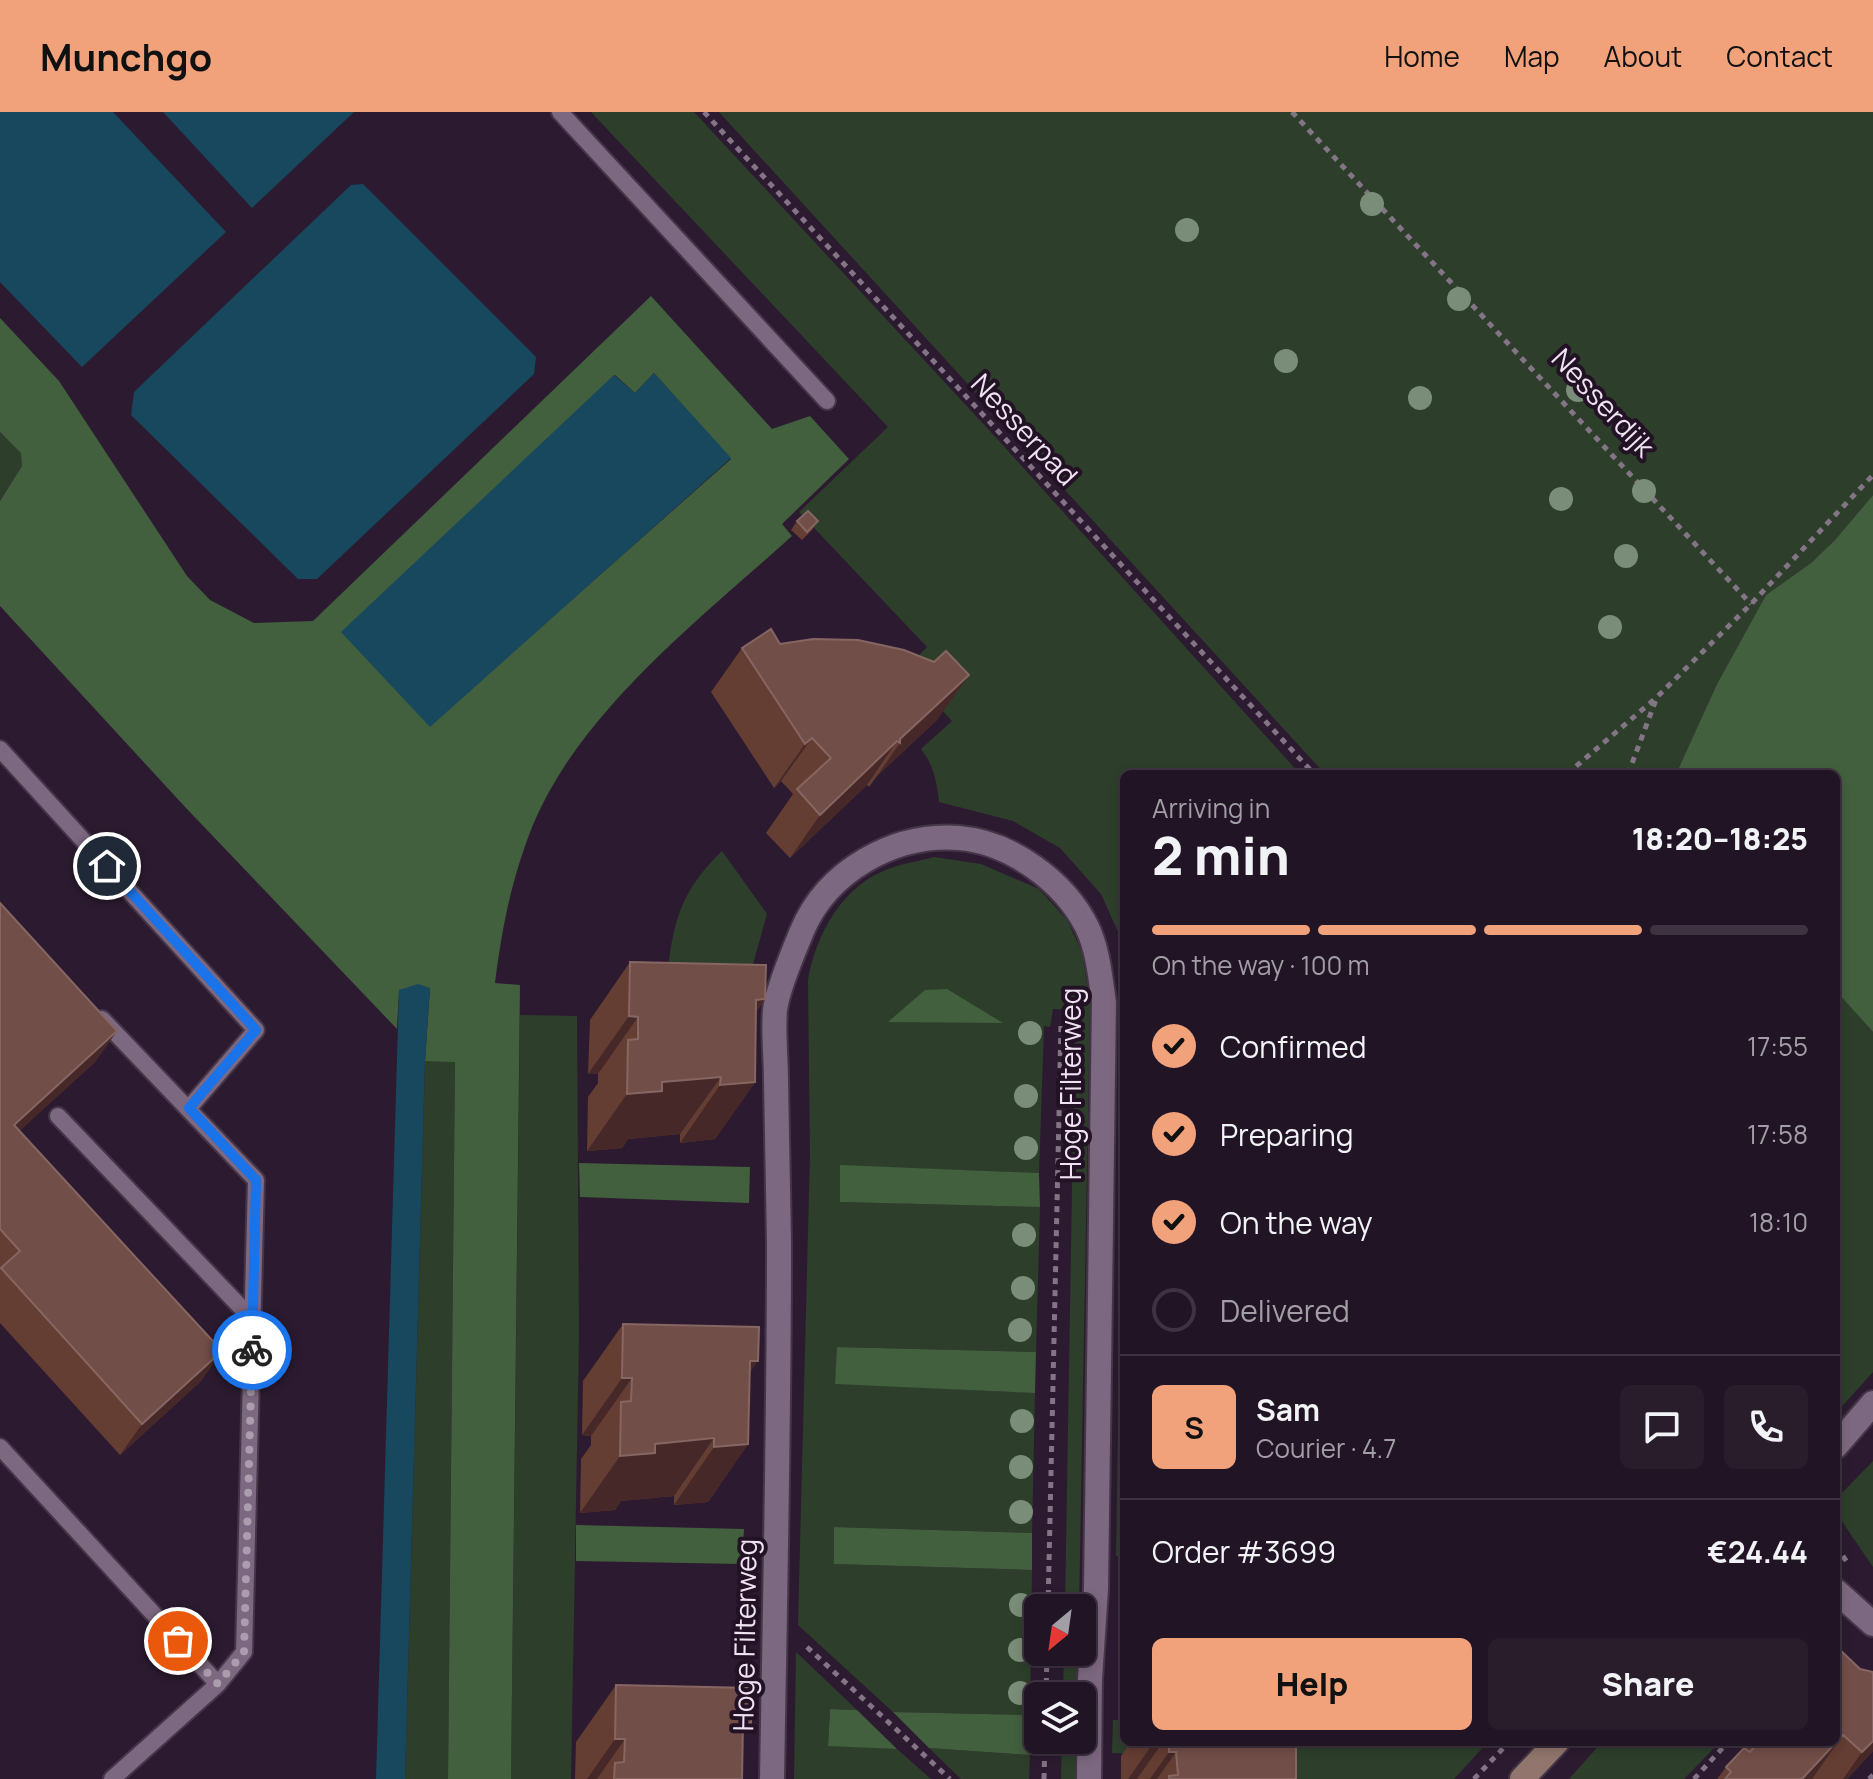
<!DOCTYPE html>
<meta charset="utf-8">
<style>
:root{--surface:#211424;--page:#291d2c;--text:#f1f3f6;--muted:#a29ea6;--line:#3e3341;--accent:#f1a27b}
body{margin:0;font-family:Manrope,sans-serif;background:var(--page);color:var(--text);height:100vh;display:flex;flex-direction:column;font-size:30px;white-space:nowrap}
*{box-sizing:border-box;margin:0}
p{font-size:26px;color:var(--muted)}
.icon{flex:none;width:44px;height:44px;fill:none;stroke:currentColor;stroke-width:2;stroke-linecap:round;stroke-linejoin:round}
.map{position:relative;flex:1;overflow:hidden}
.panel{position:absolute;left:1120px;top:658px;width:720px;height:976px;display:flex;flex-direction:column;background:var(--surface);border-radius:12px;box-shadow:0 4px 12px #0003,0 0 0 2px var(--line)}
.panel>*{flex:none}
.needle{width:52px;rotate:209deg}
.buttons{position:absolute;left:1024px;top:1482px;display:grid;gap:16px}
.buttons a{display:grid;place-items:center;width:72px;height:72px;border-radius:12px;background:var(--surface);box-shadow:0 4px 12px #0003,0 0 0 2px var(--line);font-size:40px}
.pin{position:absolute;display:grid;place-items:center;width:68px;height:68px;color:#fff;margin:-34px;border:4px solid #fff;border-radius:50%;box-shadow:0 2px 8px #0007}
.courier{position:absolute;display:grid;place-items:center;width:80px;height:80px;margin:-40px;border:6px solid #1a73e8;border-radius:50%;background:#fff;color:#222;box-shadow:0 2px 10px #0007}
.headline em{font-style:normal;font-weight:800}
.headline div{display:flex;flex-direction:column-reverse}
.headline{display:flex;align-items:center;justify-content:space-between;height:136px;padding:0 32px}
h1{font-size:52px;font-weight:800;line-height:60px}
.bar{display:grid;grid-template-columns:repeat(4,1fr);gap:12px 8px;align-content:center;height:96px;padding:0 32px}
.bar i{height:10px;border-radius:6px;background:var(--line)}
.bar .active{background:var(--accent)}
.bar p{grid-column:span 4}
.line{display:flex;align-items:center;gap:20px;padding:0 32px;border-top:2px solid var(--line)}
.line div{flex:1}
.round{display:grid;place-items:center;flex:none;width:84px;height:84px;border-radius:12px;background:var(--page)}
ol{padding:0 32px;list-style:none}
li{display:flex;align-items:center;gap:24px;height:88px}
li p{margin-inline-start:auto}
li .icon{padding:8px;border-radius:50%;background:var(--accent);color:#111;stroke-width:4}
li:last-child{color:var(--muted)}
li i{width:44px;height:44px;border:4px solid var(--line);border-radius:50%}
.primary-button{display:flex;gap:16px;margin-top:auto;padding:16px 32px}
.primary-button a{flex:1;height:92px;border-radius:12px;background:var(--accent);color:#111;font-size:32px;font-weight:800;line-height:92px;text-align:center}
.primary-button a+a{background:var(--page);color:var(--text)}
header{display:flex;align-items:center;gap:48px;box-sizing:border-box;height:112px;padding:0 40px;background:var(--accent);color:#111}
header strong{font-size:38px}
nav{display:flex;gap:44px;margin-inline-start:auto;font-size:28px}
.map>svg:first-child{display:block}
</style>
<header>
<strong>Munchgo</strong>
<nav><a>Home</a><a>Map</a><a>About</a><a>Contact</a></nav>
</header>
<div class="map">
<svg width="1873" height="1667" viewBox="0 0 1873 1667">
<rect width="100%" height="100%" fill="#2c1b30"/>
<path fill="#2d3f2b" d="M591,0H694L1000,330L1300,662H1124V833L1101,782L1060,736L1013,709L939,690C937,671 934,653 921,637L952,609L905,558L927,535L799,400L888,315Z
M719,0H1873V383L1835,428L1811,451L1766,483L1717,572L1676,662H1325Z
M0,320L22,341V354L0,389Z
M722,739L767,802L753,852L666,874C673,814 677,783 722,739Z
M934,745L981,752L1039,777L1067,808L1082,840L1090,892L1079,1496H1065L1075,898L1053,897L1050,915L1044,914L1039,1061L840,1054L841,1090L1040,1095L1036,1240L838,1235L835,1271L1035,1281L1032,1421L835,1415V1452L1032,1458L1030,1603L893,1600L798,1513L810,1042L808,868C816,822 843,772 891,756C905,751 919,749 934,745Z
M1836,879L1873,920V1260L1836,1301Z
M520,903L577,904L579,1224L571,1667H511Z
M425,949H455L448,1667H405Z
M1119,1250H1124V1444H1116Z
M1873,1349V1455L1837,1402L1842,1381Z
M796,1540L857,1598L830,1597L828,1633L897,1637L931,1667H794Z
M1064,1540H1078L1077,1584H1063Z
M1113,1608H1124V1630H1488L1454,1667H1282L1283,1648L1112,1641Z
M1062,1628H1076L1075,1667H1061Z
M1602,1630H1720L1684,1667H1569Z
M929,1636L1030,1643L1029,1667H961Z"/>
<path fill="#425f3e" fill-rule="evenodd" d="M651,184L772,317L810,304L849,347L782,412L792,424C699,508 574,603 529,723C510,774 502,817 495,871L520,873L511,1667H448L455,950L425,949L430,876L399,878L397,917L186,696L0,494V389L22,354L21,341L0,320V206L59,269L187,464L210,488L254,511L313,509ZM654,261L731,347L429,614L615,263L635,281Z
M1873,383V920L1836,879V662H1676L1717,572L1766,483L1811,451L1835,428Z
M947,877L1003,911L888,910L925,878Z
M579,1051L750,1055L749,1091L580,1085Z
M840,1053L1039,1061L1040,1095L840,1090Z
M837,1235L1036,1240L1035,1281L835,1272Z
M576,1413L744,1417L742,1452L576,1449Z
M834,1415L1032,1421V1458L834,1452Z
M830,1597L857,1598L897,1637L828,1634Z
M893,1600L1030,1603V1643L929,1636Z"/>
<path fill="#18485e" d="M0,0H113L226,120L82,255L0,170Z
M163,0H354L252,96Z
M363,72L536,245L534,262L317,467H298L131,303L134,280L351,73Z
M654,261L731,346L430,615L341,520L614,263L635,281Z
M418,872L430,876L425,949L405,1667H376L399,878Z"/>
<g fill="none" stroke-linecap="round" stroke-linejoin="round">
<g stroke="#443647" stroke-width="20">
<path id="lane" d="M560,0L827,289
M0,637L256,918L189,996
M102,907L256,1068L244,1540L218,1572L112,1667
M58,1004L252,1207
M0,1335L218,1572"/>
</g>
<g stroke="#443647" stroke-width="28">
<path id="street" d="M1836,1334L1873,1291
M1836,1479L1873,1512
M772,1667C775,1488 779,1310 779,1131C778,1077 777,1023 776,969C776,946 773,921 775,898C777,879 794,838 802,819C827,759 894,721 959,726C1010,730 1064,769 1087,815C1098,838 1100,864 1104,890L1096,1477L1090,1567L1089,1667"/>
</g>
<g stroke="#443647" stroke-width="28">
<path id="secondary" d="M1522,1667L1557,1630"/>
</g>
<path stroke="#837486" stroke-width="5" stroke-dasharray="6 6" stroke-linecap="butt" d="M704,0L1314,662
M1292,0L1751,492
M1567,662L1656,586
M1628,662L1657,585L1751,492L1873,363
M1836,1434L1847,1450
M1048,1496L1061,913
M807,1535L950,1667
M1046,1584L1047,1540
M1044,1667L1045,1628
M1474,1667L1509,1630
M1694,1667L1728,1630
M1869,1667L1873,1663"/>
<use href="#lane" stroke="#7d6881" stroke-width="16"/>
<use href="#street" stroke="#7d6881" stroke-width="24"/>
<use href="#secondary" stroke="#92766d" stroke-width="24"/>
</g>
<g fill="#7a8d78">
<circle cx="1372" cy="92" r="12"/>
<circle cx="1187" cy="118" r="12"/>
<circle cx="1459" cy="187" r="12"/>
<circle cx="1286" cy="249" r="12"/>
<circle cx="1578" cy="278" r="12"/>
<circle cx="1420" cy="286" r="12"/>
<circle cx="1644" cy="379" r="12"/>
<circle cx="1561" cy="387" r="12"/>
<circle cx="1626" cy="444" r="12"/>
<circle cx="1610" cy="515" r="12"/>
<circle cx="1030" cy="921" r="12"/>
<circle cx="1026" cy="984" r="12"/>
<circle cx="1026" cy="1036" r="12"/>
<circle cx="1024" cy="1123" r="12"/>
<circle cx="1023" cy="1176" r="12"/>
<circle cx="1020" cy="1218" r="12"/>
<circle cx="1022" cy="1309" r="12"/>
<circle cx="1021" cy="1355" r="12"/>
<circle cx="1021" cy="1400" r="12"/>
<circle cx="1021" cy="1493" r="12"/>
<circle cx="1020" cy="1538" r="12"/>
<circle cx="1020" cy="1581" r="12"/>
</g>
<path fill="#643d33" d="M797,409H818L812,418L802,428L791,418Z
M780,532L938,607L877,664L869,675L867,673L790,746L766,721L793,682L781,669L774,676L711,580L742,536Z
M0,791L117,919L95,950L19,1019L222,1239L200,1270L120,1343L0,1211Z
M630,850L765,887L756,900L755,970L715,1027L680,1031V1022L628,1027L622,1036L587,1039L588,985L598,971V962H588L590,908Z
M623,1212L749,1261L748,1332L708,1390L674,1393V1384L621,1389L615,1398L580,1401L581,1347L591,1333V1324L582,1323L583,1269Z
M1860,1557L1873,1560V1639L1847,1667H1717L1726,1655L1746,1637L1751,1630H1836Z
M616,1573L742,1623V1667H575L576,1630Z
M1131,1630H1296V1667H1121V1644Z"/>
<path fill="#472829" d="M969,563L938,607L877,664L900,631V627Z
M812,626L781,669L774,676L805,632Z
M897,629L867,673L790,746L820,703Z
M765,887L725,945L756,888Z
M629,904L638,905L598,962H588Z
M117,919L95,950L0,1037L14,1013Z
M721,965L680,1022L628,1027L622,1036L587,1039L627,982L662,970Z
M755,970L715,1027L680,1031L720,973Z
M222,1239L200,1270L120,1343L142,1312Z
M750,1249H758L718,1306Z
M622,1266H632L591,1324L582,1323Z
M714,1326L674,1384L621,1389L615,1398L580,1401L620,1344L655,1332Z
M748,1332L708,1390L674,1393L714,1335Z
M743,1610L751,1611L712,1667Z
M1843,1623L1812,1667H1802Z
M615,1627H625L597,1667H587Z
M1873,1629V1639L1847,1667H1843L1862,1640Z
M1154,1630H1163L1137,1667H1128Z
M1169,1640H1176L1157,1667H1150Z"/>
<path fill="#724e48" stroke="#866662" stroke-width="2" d="M808,399L818,409L807,420L797,409Z
M771,517L780,532L813,527L858,528L904,538L934,550L946,539L969,563L900,627V631L897,629L820,703L797,677L831,646L812,626L805,632L742,536Z
M0,791L117,919L14,1013L222,1239L142,1312L1,1156L20,1139L0,1117Z
M630,850L766,853L765,887L756,888L755,970L720,973L721,965L662,970V979L627,982L628,928L638,927V905L629,904Z
M623,1212L759,1215L758,1249H750L748,1332L714,1335V1326L655,1332V1341L620,1344L621,1290L631,1289L632,1266H622Z
M1837,1535L1860,1557L1873,1560V1629L1862,1640L1843,1623L1802,1667H1725L1731,1660L1726,1655L1744,1636L1750,1640L1759,1630H1836V1537Z
M616,1573L752,1576L751,1611L743,1610L742,1667H614L615,1651L624,1650L625,1627H615Z
M1169,1630H1296V1667H1169V1664L1178,1663L1176,1640H1169Z"/>
<g fill="none" stroke-linecap="round" stroke-linejoin="round">
<path stroke="#ab9dad" stroke-width="8" stroke-dasharray="0 14.4" d="M178,1529L218,1572L244,1540L252,1238"/>
<path stroke="#1a73e8" stroke-width="10" d="M107,754L256,918L189,996L256,1068L252,1238"/>
</g>
<g text-anchor="middle" dominant-baseline="central" stroke-width="8" stroke-linejoin="round" paint-order="stroke">
<g font-size="28" fill="#efe3f1" stroke="#231126">
<text transform="translate(1604 290) rotate(47)">Nesserdijk</text>
<text transform="translate(1025 317) rotate(47)">Nesserpad</text>
<text transform="translate(1070 972) rotate(-90)">Hoge Filterweg</text>
<text transform="translate(744 1523) rotate(-89)">Hoge Filterweg</text>
</g>
</g>
</svg>
<div class="buttons">
<a><svg class="needle" viewBox="-14 -14 28 28"><path d="M0-13l5 13h-10z" fill="#e53935"/><path d="M0 13l5-13h-10z" fill="#a29ea6"/></svg></a>
<a><svg class="icon" aria-label="layers" viewBox="0 0 24 24"><path d="M12 4l9 5-9 5-9-5zM3 14l9 5 9-5"/></svg></a>
</div>
<div class="pin" style="left:178px;top:1529px;background:#ea580c"><svg class="icon" aria-label="bag" viewBox="0 0 24 24"><path d="M5 8h14l-1 12H6zM9 8a3 3 0 0 1 6 0"/></svg></div>
<div class="pin" style="left:107px;top:754px;background:#1f2937"><svg class="icon" aria-label="home" viewBox="0 0 24 24"><path d="M3 11l9-7 9 7M6 9v11h12V9"/></svg></div>
<div class="courier" style="left:252px;top:1238px"><svg class="icon" aria-label="bike" viewBox="0 0 24 24"><circle cx="6" cy="16" r="4"/><circle cx="18" cy="16" r="4"/><path d="M6 16l4-8h5l3 8M10 8l3 8H6M13 5h3"/></svg></div>
<section class="panel">
<div class="headline"><div><h1>2 min</h1><p>Arriving in</p></div><em>18:20–18:25</em></div>
<div class="bar"><i class="active"></i><i class="active"></i><i class="active"></i><i></i><p>On the way · 100 m</p></div>
<ol>
<li><svg class="icon" aria-label="check" viewBox="0 0 24 24"><path d="M5 12l5 5 9-10"/></svg>Confirmed<p>17:55</p></li>
<li><svg class="icon" aria-label="check" viewBox="0 0 24 24"><path d="M5 12l5 5 9-10"/></svg>Preparing<p>17:58</p></li>
<li><svg class="icon" aria-label="check" viewBox="0 0 24 24"><path d="M5 12l5 5 9-10"/></svg>On the way<p>18:10</p></li>
<li><i></i>Delivered</li>
</ol>
<div class="line" style="height:144px"><b class="round" style="background:var(--accent);color:#111">S</b><div><b>Sam</b><p>Courier · 4.7</p></div><a class="round"><svg class="icon" aria-label="chat" viewBox="0 0 24 24"><path d="M4 5h16v11H9l-5 4z"/></svg></a><a class="round"><svg class="icon" aria-label="phone" viewBox="0 0 24 24"><path d="M5 4h4l2 5-3 2q2 4 5 5l2-3 5 2v4C11 20 4 13 5 4z"/></svg></a></div>
<div class="line" style="height:104px"><div>Order #3699</div><b>€24.44</b></div>
<div class="primary-button"><a>Help</a><a>Share</a></div>
</section>
</div>
